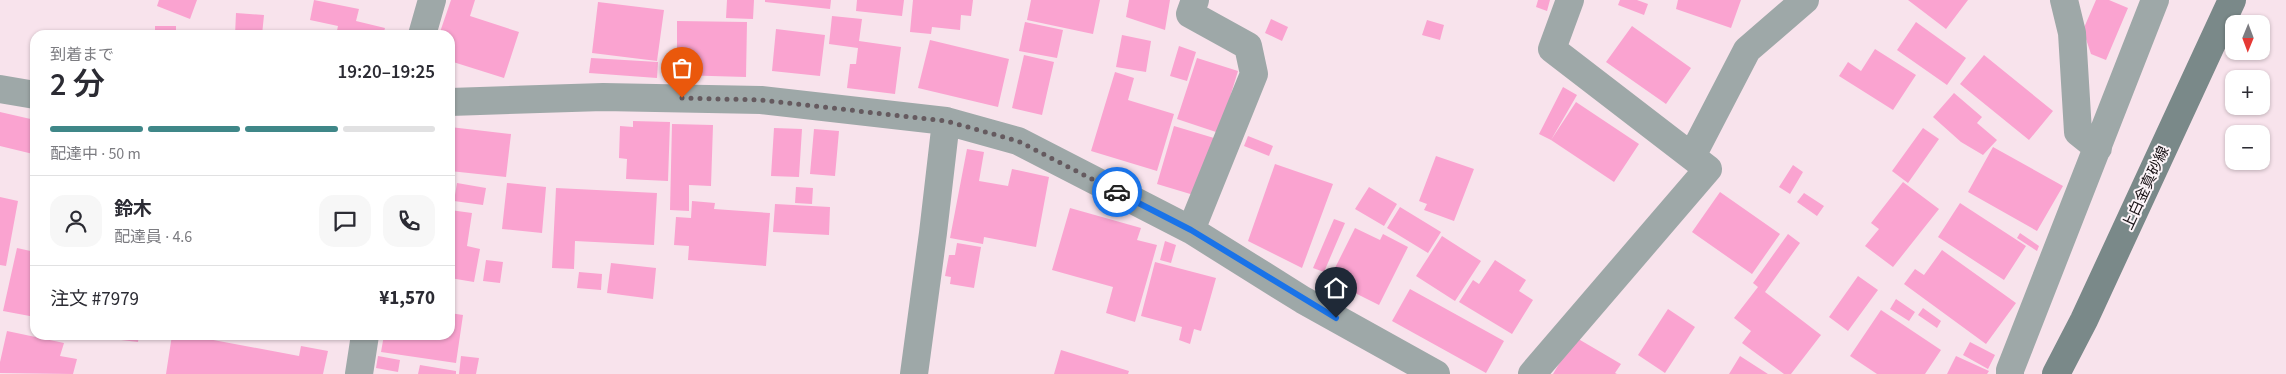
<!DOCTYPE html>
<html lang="ja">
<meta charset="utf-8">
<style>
:root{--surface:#fff;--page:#f7f7f7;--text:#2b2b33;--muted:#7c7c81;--line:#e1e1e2;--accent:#3f8788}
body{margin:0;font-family:"Source Sans 3","Noto Sans JP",sans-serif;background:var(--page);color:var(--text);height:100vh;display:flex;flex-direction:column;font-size:19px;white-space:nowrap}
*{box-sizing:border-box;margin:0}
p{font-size:16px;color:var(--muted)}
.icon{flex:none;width:28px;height:28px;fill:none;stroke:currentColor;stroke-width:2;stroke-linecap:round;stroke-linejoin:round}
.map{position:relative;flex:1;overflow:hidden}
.drawer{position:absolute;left:30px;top:30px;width:425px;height:310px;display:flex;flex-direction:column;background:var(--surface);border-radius:15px;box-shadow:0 1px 4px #0004}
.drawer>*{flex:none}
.needle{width:32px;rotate:181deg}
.buttons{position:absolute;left:2225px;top:15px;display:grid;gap:10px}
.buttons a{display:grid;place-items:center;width:45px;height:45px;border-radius:10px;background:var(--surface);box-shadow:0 1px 4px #0004;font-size:25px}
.pin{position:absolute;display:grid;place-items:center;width:42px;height:42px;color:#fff;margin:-51px -21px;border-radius:50% 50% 50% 0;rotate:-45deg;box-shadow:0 0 5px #0007}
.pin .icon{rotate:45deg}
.courier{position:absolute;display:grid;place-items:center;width:50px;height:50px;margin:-25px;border:4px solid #1a73e8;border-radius:50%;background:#fff;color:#222;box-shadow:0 1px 6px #0007}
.summary em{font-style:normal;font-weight:600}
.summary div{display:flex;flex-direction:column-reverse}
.summary{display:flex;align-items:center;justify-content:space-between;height:85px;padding:0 20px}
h1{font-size:32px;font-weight:600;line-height:38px}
.bar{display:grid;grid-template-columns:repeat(4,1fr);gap:8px 5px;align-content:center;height:60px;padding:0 20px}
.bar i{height:6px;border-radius:4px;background:var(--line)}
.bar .active{background:var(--accent)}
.bar p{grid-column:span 4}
.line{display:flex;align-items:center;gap:12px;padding:0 20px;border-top:1px solid var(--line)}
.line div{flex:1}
.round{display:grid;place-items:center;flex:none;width:52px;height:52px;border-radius:15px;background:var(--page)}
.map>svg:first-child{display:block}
</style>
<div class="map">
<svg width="2286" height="374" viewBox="0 0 2286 374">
<rect width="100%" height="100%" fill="#f8e3ec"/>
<path fill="#faa3d0" d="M159,0H197L190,19L157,6Z
M314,0L359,9L356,21L385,28L383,35H336L338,26L310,20Z
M451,0H475L470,16L519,32L504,78L450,61V35H439Z
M727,0H754L753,19L726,18Z
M765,0H831L830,9L765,2Z
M857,0H904L902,16L856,11Z
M913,0H973L971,16L961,15L960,30L932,27L931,34L910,32Z
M1031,0H1100L1093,34L1027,20Z
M1129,0H1170L1165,30L1126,17Z
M1538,0H1550L1547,11L1536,7Z
M1620,0H1637L1648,4L1644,15L1618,5Z
M1678,0H1741L1731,28L1676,9Z
M1908,0H1968L1946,29Z
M2096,0H2109L2128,8L2106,60L2091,54L2083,30Z
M598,2L664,10L657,61L592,53Z
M236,13L264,15L262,35H235Z
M832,16L862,19L859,41L901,47L895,94L847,88L850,64H856L858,48L829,44Z
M1271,19L1288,27L1282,41L1265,33Z
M1427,20L1444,25L1440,40L1422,35Z
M677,21L747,22L746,77L677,75Z
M1025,22L1063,30L1057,58L1019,51Z
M1916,22L1966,58L1947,85L1897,50Z
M155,26H176V35H155Z
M1632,26L1691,68L1666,104L1606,62Z
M776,29L825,35L820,76L772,71Z
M268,30L314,33V35H267Z
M1122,35L1151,41L1146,72L1116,67Z
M930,40L1009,59L998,107L918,88Z
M1179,46L1196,52L1187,81L1170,76Z
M1875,49L1916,75L1893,110L1839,76L1848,62L1861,71Z
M1024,55L1054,62L1042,115L1012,108Z
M1984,55L2053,111L2029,140L1960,84Z
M591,58L658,62L657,78L589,73Z
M1197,58L1238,71L1219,133L1177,119Z
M1115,72L1134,78L1128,100L1174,114L1157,171L1091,151Z
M1563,87L1577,95L1551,140L1539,134Z
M1954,93L1982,117L1977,123L1997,140L1983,155L1961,142L1933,117Z
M1576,102L1639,144L1614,182L1551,140Z
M0,112L35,120L33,154L0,146Z
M633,121L670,122L668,181L626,179L627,159L619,158L620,126L633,127Z
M672,124L713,125L711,186L689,185V211L670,210Z
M1174,126L1214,138L1197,196L1157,184Z
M450,127L511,134L506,177L450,171Z
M774,128L802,129L799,177L771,176Z
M1923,128L1939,139L1908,183L1892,171Z
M814,129L839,131L835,176L810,174Z
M1248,136L1273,146L1269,156L1244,146Z
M1993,147L2063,186L2037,231L1968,192Z
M967,149L984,152L979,181L1008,186L1012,169L1049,177L1036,247L984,237L983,244L950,238Z
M1436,156L1474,169L1454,221L1424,210L1427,204L1419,201Z
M1275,164L1333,184L1302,268L1248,241Z
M1793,165L1803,172L1790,194L1779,187Z
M1903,182L1939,209L1893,267L1865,246L1879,229L1871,223Z
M457,183L486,188L483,205L454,201Z
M507,183L546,187L542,233L502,229Z
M796,187L813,188L812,204L795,203Z
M1369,187L1397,204L1384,226L1355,209Z
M556,188L657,193L654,245L575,241L574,269L552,268Z
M1720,192L1780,234L1752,274L1692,232Z
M1804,193L1824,206L1817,216L1797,202Z
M0,197L18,201L6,266L0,265Z
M692,201L715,203L714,209L770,213L766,266L688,260L689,246L674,245L676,217L691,218Z
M1960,203L2026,246L2004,280L1938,237Z
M775,204L830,207L829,235L773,232Z
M1400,207L1441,232L1428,253L1387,228Z
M1070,208L1141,228L1137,240L1157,245L1135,322L1106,313L1113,287L1052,270Z
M450,210L472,213L467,246L480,249L474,282L450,278Z
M1334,219L1345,223L1324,272L1313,268Z
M1355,228L1380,240L1383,234L1408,247L1379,305L1329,280Z
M2020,233L2039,246L2037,251L2017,238Z
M1788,234L1800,243L1765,292L1821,335L1791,374H1784L1742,343L1751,331L1734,318L1758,287L1753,283Z
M1442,236L1481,261L1455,301L1416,276Z
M1165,241L1176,245L1171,263L1160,260Z
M957,243L981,247L974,288L950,284L951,277L945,276L949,255H955Z
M17,248L35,252V317L3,311Z
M1942,250L2016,303L1986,344L1904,284L1915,269L1924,275Z
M486,260L503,262L500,283L483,281Z
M1495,260L1526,280L1519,291L1533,300L1512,334L1459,302L1473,280L1479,284Z
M1155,262L1216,278L1201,331L1194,329L1190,344L1179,340L1182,327L1141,316Z
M611,263L656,268L653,299L607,293Z
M579,272L602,274L601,290L577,288Z
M1858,276L1878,290L1848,331L1829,317Z
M1410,289L1504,341L1486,373L1392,321Z
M1896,299L1915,312L1909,321L1890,309Z
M1923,308L1941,321L1937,328L1918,315Z
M1668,309L1695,327L1665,373L1638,355Z
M1881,310L1941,350L1925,374H1877L1850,356Z
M450,313L463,315L456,363L381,352L384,335H450Z
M7,331L64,343L60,356L77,359L73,374L0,373V362Z
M122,335H139L138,342L121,340Z
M172,335H209L208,339L299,356L301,346L328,351L323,374H166Z
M1575,337L1621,364L1615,373L1617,374H1553Z
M1970,342L1995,355L1988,369L1963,355Z
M1061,350L1129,371L1128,374H1054Z
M378,356L400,360L398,372L376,368Z
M461,356L479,358L476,374H459Z
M1740,356L1768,374H1729Z
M1956,356L1989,371L1987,374H1947Z
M420,365L456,371V374H418Z"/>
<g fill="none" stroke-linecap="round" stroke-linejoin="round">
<path stroke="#9ea8a8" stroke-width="28" d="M2064,0L2072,33L2078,132L2098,148
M422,35L432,0
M0,89L35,95
M450,102L603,97L761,100L946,121L1018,141L1191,230L1303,300L1436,374
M1692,156L1747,50L1805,0
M1191,230L1254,74L1248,46L1190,14L1195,0
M359,374L365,335
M914,374L933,233L946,121
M1532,374L1708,169L1552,49L1570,0
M2010,374V370L2155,0"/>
<path stroke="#7a8989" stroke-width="28" d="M2056,374L2084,320L2232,0"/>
</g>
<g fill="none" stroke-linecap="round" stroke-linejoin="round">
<path stroke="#655a5f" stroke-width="5" stroke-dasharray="0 9" d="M682,98L761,100L946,121L1018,141L1117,192"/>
<path stroke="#1a73e8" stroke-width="6" d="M1117,192L1191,230L1336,318"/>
</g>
<g text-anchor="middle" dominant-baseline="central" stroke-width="4" stroke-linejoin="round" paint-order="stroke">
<g font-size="15" fill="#161013" stroke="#fcf4f8">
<text transform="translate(2146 188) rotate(-65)">上白金真砂線</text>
</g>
</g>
</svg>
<div class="buttons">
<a><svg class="needle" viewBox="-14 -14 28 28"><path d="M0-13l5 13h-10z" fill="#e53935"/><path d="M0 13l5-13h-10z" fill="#7c7c81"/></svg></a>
<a>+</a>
<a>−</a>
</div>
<div class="pin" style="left:682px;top:98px;background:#ea580c"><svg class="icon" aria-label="bag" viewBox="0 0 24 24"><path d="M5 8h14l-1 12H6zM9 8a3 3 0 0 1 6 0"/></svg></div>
<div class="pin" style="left:1336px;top:318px;background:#1f2937"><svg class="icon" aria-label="home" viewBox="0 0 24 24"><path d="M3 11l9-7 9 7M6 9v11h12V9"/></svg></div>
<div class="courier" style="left:1117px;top:192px"><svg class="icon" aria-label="car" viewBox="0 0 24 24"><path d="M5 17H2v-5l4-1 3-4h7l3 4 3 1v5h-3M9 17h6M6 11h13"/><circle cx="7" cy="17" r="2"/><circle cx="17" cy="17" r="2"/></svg></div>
<section class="drawer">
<div class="summary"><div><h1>2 分</h1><p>到着まで</p></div><em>19:20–19:25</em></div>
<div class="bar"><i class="active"></i><i class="active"></i><i class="active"></i><i></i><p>配達中 · 50 m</p></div>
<div class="line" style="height:90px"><a class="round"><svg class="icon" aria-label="person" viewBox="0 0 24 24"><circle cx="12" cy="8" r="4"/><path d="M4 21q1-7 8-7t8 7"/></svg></a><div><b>鈴木</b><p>配達員 · 4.6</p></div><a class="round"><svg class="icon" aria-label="chat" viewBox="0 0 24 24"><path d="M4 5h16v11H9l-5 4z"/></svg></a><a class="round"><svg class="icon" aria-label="phone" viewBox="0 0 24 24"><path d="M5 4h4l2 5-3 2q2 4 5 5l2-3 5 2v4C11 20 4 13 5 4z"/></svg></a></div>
<div class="line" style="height:65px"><div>注文 #7979</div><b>¥1,570</b></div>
</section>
</div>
